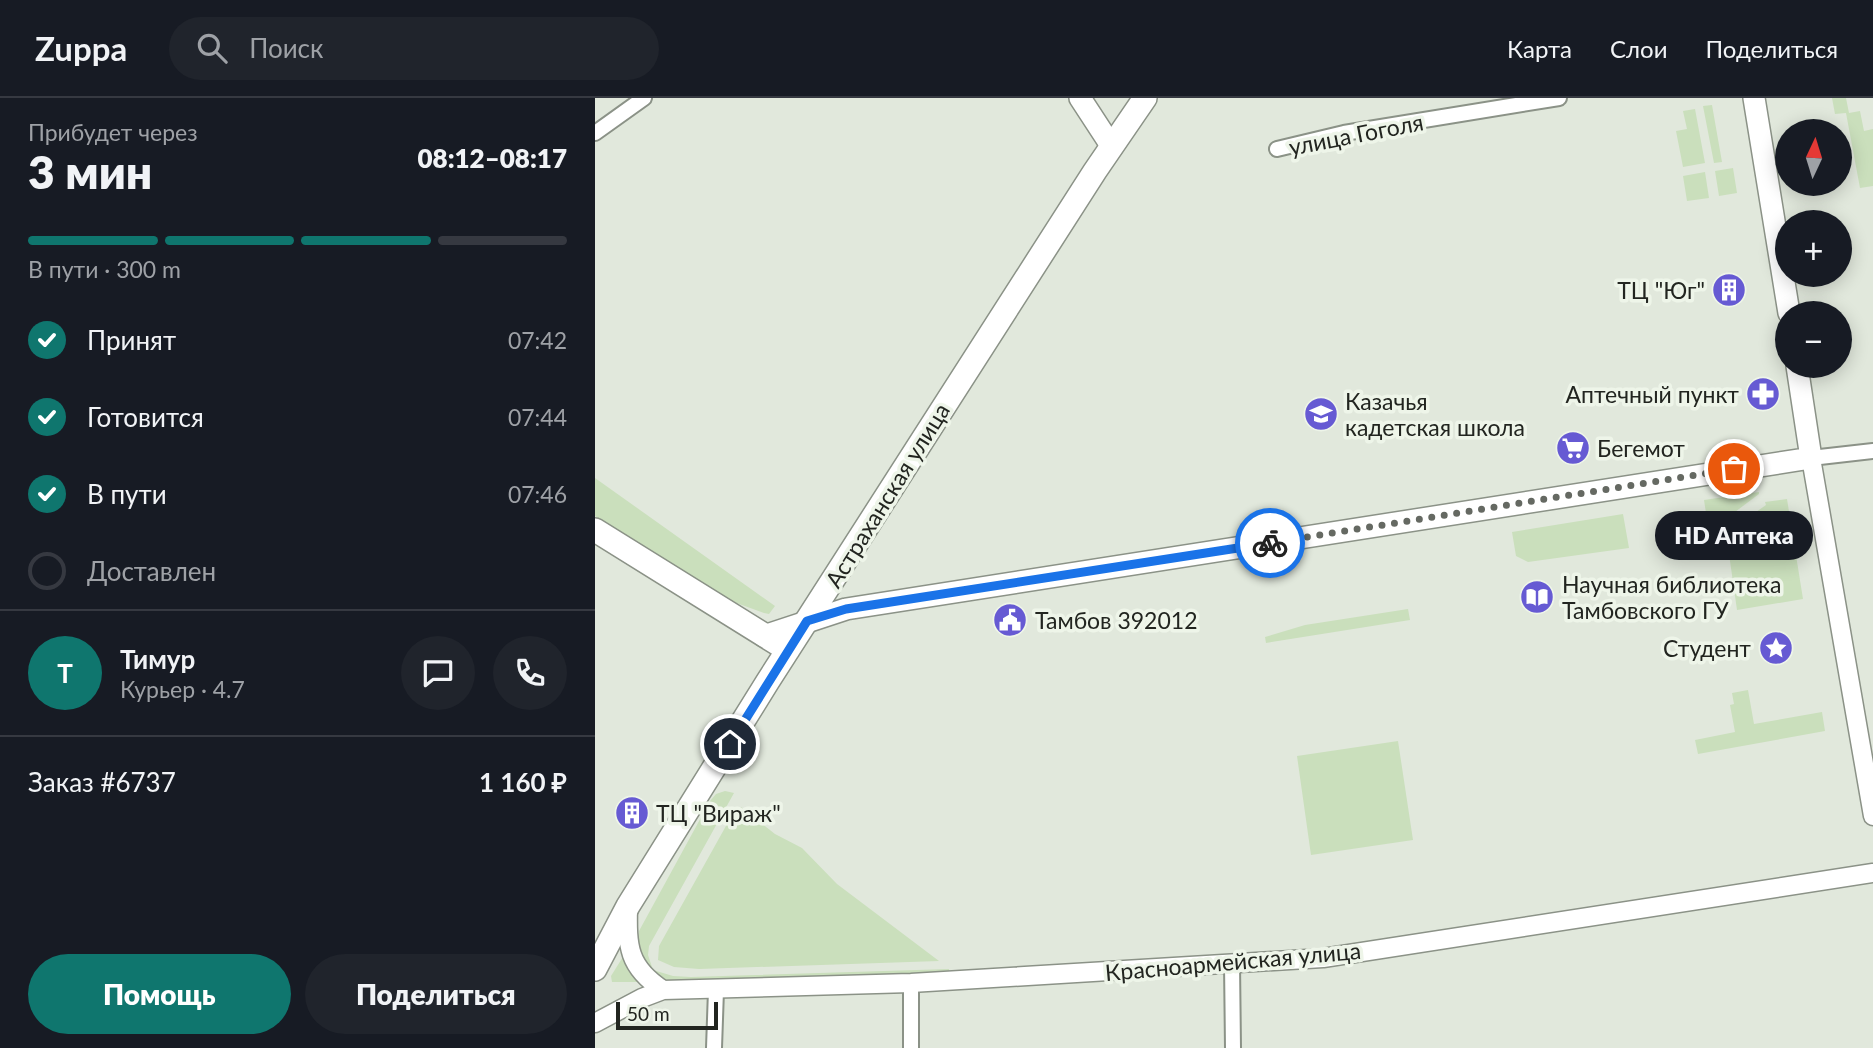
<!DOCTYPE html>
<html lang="ru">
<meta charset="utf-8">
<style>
:root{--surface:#171b24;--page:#20242c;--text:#f1f3f6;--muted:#9ea1a6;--line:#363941;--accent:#0f766e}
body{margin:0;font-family:Lato,sans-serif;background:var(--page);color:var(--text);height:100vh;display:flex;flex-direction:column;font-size:26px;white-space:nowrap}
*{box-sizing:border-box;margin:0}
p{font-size:23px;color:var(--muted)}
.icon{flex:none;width:38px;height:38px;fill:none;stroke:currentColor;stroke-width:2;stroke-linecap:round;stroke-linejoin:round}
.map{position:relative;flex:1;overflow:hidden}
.sheet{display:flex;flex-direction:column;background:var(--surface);width:595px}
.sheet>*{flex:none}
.needle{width:46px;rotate:4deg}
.fabs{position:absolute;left:1180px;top:21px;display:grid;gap:14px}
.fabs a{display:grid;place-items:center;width:77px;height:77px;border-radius:50%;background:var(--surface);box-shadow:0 4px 18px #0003;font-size:35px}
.scale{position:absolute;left:21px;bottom:18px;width:102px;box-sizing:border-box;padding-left:7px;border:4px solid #222520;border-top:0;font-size:19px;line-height:24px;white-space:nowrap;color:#222520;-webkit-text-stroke:5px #eef5e9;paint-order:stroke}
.pin{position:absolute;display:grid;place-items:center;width:60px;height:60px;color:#fff;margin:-30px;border:4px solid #fff;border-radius:50%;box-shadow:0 2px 7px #0007}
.courier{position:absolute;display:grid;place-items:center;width:70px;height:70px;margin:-35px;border:5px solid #1a73e8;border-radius:50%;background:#fff;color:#222;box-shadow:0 2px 9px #0007}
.bubble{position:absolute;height:49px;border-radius:24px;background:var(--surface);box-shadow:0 4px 18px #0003;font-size:23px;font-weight:800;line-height:49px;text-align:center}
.head em{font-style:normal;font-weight:800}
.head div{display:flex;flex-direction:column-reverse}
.head{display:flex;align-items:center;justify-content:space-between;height:119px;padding:0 28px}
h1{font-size:46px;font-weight:800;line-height:52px}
.bar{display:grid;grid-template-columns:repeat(4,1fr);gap:10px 7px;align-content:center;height:84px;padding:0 28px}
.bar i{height:9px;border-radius:5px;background:var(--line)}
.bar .active{background:var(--accent)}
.bar p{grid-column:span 4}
.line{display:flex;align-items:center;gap:18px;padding:0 28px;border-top:2px solid var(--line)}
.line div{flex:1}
.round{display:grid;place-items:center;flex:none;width:74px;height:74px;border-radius:37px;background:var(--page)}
ol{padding:0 28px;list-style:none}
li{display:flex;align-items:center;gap:21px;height:77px}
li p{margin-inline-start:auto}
li .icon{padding:7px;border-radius:50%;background:var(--accent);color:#fff;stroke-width:4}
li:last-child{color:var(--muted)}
li i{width:38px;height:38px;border:4px solid var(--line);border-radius:50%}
.cta{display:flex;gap:14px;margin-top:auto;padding:14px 28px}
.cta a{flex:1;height:80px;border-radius:42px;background:var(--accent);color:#fff;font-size:28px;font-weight:800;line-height:80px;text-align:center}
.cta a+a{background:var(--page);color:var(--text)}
header{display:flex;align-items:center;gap:42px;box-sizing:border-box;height:98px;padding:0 35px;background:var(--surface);border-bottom:2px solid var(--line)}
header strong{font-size:33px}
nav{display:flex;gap:38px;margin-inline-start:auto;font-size:24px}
.search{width:490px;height:63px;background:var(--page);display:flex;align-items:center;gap:18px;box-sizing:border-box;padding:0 24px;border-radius:38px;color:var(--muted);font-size:26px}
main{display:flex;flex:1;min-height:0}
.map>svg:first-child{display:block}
</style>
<header>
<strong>Zuppa</strong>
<div class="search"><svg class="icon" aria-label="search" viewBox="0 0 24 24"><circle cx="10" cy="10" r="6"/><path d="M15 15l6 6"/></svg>Поиск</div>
<nav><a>Карта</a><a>Слои</a><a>Поделиться</a></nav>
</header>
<main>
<section class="sheet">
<div class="head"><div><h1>3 мин</h1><p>Прибудет через</p></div><em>08:12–08:17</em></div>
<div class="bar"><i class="active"></i><i class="active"></i><i class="active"></i><i></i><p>В пути · 300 m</p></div>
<ol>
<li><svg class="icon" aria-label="check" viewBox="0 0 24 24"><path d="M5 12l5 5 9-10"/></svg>Принят<p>07:42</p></li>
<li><svg class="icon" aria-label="check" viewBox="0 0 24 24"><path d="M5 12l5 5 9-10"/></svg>Готовится<p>07:44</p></li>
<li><svg class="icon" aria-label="check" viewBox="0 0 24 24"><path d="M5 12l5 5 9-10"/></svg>В пути<p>07:46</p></li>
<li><i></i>Доставлен</li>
</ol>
<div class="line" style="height:126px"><b class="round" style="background:var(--accent);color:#fff">Т</b><div><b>Тимур</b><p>Курьер · 4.7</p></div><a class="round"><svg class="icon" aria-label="chat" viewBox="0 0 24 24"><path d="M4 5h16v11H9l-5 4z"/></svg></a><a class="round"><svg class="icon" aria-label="phone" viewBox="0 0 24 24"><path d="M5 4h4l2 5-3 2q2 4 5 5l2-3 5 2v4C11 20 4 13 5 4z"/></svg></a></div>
<div class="line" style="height:91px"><div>Заказ #6737</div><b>1 160 ₽</b></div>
<div class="cta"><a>Помощь</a><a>Поделиться</a></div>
</section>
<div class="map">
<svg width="1278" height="950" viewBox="0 0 1278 950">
<rect width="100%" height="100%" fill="#e1e8dc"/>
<path fill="#cadfbc" d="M1237,0H1251L1254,15L1265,13L1269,33L1278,31V88L1265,90L1251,15L1240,16Z
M1117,7L1127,64L1119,65L1108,8Z
M1100,11L1110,65L1088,69L1081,33L1092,31L1088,13Z
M1138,70L1142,95L1124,98L1120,73Z
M1110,74L1114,100L1092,103L1088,78Z
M0,380L180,508L174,516L169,515L122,498L0,418Z
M1164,394V396L1124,426L1113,428L1109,402Z
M1192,401L1208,501L1142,512L1131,435L1171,407L1170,404Z
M1028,416L1034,450L933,464L921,458L917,434Z
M813,511L815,522L671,545L670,539L710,527Z
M1153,592L1159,626L1227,614L1230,633L1103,656L1100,642L1140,634L1135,607L1139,606L1137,595Z
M803,643L818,742L716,757L702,658Z
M130,693L139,695L54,848L53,857L58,872L78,878L96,879L354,871V875L74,883C53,879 40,854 44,833L115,703L121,696Z
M146,709L180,736L207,750L242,786L344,863L104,871L79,869L63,862L64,848L141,710Z
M31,854L50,884H17L16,878Z"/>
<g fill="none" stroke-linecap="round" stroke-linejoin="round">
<g stroke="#8b9287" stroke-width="18">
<path id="minor" d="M0,35L49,0
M682,51L749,35L964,0
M1216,360L1278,353
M637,866L638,950
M119,950L121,892
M316,950V885"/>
</g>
<g stroke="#8b9287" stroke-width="21">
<path id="tertiary" d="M1216,360L1278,718
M33,808C32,849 33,869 68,892
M0,925L47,900L68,892L316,885L728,860L1278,775"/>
</g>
<g stroke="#8b9287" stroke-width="24">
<path id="secondary" d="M485,0L517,49
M1159,0L1194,215
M169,538L251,511L1216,360L1202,268"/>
</g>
<g stroke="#8b9287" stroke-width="26">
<path id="primary" d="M0,432L193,552
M0,871L33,808L173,583L500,73L550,0"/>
</g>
<use href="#minor" stroke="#fff" stroke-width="14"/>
<use href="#tertiary" stroke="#fff" stroke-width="18"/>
<use href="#secondary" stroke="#fff" stroke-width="21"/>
<use href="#primary" stroke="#fff" stroke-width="23"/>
</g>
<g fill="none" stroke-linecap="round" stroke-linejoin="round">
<path stroke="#656962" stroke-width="7" stroke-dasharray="0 12.6" d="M675,445L1139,371"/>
<path stroke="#1a73e8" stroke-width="9" d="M135,646L212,523L251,511L675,445"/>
</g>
<defs>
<g id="building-disc" transform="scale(1.75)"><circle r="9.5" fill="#665ad3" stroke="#eef5e9"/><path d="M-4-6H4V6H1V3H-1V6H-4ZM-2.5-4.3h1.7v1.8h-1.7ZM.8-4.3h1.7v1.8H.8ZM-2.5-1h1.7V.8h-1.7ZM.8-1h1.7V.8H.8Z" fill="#fff"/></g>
<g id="pharmacy-disc" transform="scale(1.75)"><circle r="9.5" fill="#665ad3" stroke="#eef5e9"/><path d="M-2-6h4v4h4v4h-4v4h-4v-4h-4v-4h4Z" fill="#fff"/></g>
<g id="school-disc" transform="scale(1.75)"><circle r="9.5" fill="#665ad3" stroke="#eef5e9"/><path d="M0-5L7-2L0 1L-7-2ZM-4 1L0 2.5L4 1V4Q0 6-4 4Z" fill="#fff"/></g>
<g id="supermarket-disc" transform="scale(1.75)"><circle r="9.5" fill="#665ad3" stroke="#eef5e9"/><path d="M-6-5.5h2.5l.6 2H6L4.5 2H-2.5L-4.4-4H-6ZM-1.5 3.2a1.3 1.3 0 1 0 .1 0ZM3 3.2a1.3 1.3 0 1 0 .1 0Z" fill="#fff"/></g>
<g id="library-disc" transform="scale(1.75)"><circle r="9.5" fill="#665ad3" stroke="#eef5e9"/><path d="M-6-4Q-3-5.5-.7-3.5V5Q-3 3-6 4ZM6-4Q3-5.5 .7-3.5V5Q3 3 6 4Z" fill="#fff"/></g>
<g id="civic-disc" transform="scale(1.75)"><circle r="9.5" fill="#665ad3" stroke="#eef5e9"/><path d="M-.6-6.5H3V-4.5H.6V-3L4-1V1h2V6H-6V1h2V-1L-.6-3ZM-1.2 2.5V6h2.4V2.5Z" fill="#fff"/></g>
<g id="sight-disc" transform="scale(1.75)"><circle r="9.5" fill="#665ad3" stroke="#eef5e9"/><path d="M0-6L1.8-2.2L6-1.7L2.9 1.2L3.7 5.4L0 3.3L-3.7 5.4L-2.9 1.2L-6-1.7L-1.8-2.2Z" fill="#fff"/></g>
</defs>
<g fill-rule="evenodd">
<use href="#building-disc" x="1134" y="192"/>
<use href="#pharmacy-disc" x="1168" y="296"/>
<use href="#school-disc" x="726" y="316"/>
<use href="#supermarket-disc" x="978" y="350"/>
<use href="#library-disc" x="942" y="499"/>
<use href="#civic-disc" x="415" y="522"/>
<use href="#sight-disc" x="1181" y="550"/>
<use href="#building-disc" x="37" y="715"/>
</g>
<g text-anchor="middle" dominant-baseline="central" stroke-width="7" stroke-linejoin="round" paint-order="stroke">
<g font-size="23" fill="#222520" stroke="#eef5e9">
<text transform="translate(761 36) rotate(-11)">улица Гоголя</text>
<text transform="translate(292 397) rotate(-58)">Астраханская улица</text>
<text transform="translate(638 863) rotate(-5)">Красноармейская улица</text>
</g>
<g font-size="23" fill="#222520" stroke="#eef5e9" text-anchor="start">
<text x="1110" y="192" text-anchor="end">ТЦ "Юг"</text>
<text x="1144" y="296" text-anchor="end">Аптечный пункт</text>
<text x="750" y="303">Казачья<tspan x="750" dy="26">кадетская школа</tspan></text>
<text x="1002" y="350">Бегемот</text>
<text x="967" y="486">Научная библиотека<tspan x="967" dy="26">Тамбовского ГУ</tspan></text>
<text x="440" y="522">Тамбов 392012</text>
<text x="1156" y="550" text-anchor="end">Студент</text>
<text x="61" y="715">ТЦ "Вираж"</text>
</g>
</g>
</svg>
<div class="fabs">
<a><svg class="needle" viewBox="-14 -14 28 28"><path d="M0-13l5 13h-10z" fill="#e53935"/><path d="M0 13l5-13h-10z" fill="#9ea1a6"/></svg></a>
<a>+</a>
<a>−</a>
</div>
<div class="scale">50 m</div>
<div class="pin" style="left:1139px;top:371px;background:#ea580c"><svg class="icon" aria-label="bag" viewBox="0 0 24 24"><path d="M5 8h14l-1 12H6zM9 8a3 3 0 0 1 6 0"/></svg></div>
<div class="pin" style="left:135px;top:646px;background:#1f2937"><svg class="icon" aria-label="home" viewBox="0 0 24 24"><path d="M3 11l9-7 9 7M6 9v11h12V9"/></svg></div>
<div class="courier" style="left:675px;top:445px"><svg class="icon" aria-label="bike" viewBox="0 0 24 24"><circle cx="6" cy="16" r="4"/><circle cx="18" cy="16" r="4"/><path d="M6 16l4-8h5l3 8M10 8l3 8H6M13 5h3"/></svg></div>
<div class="bubble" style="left:1060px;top:413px;width:158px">HD Аптека</div>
</div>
</main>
